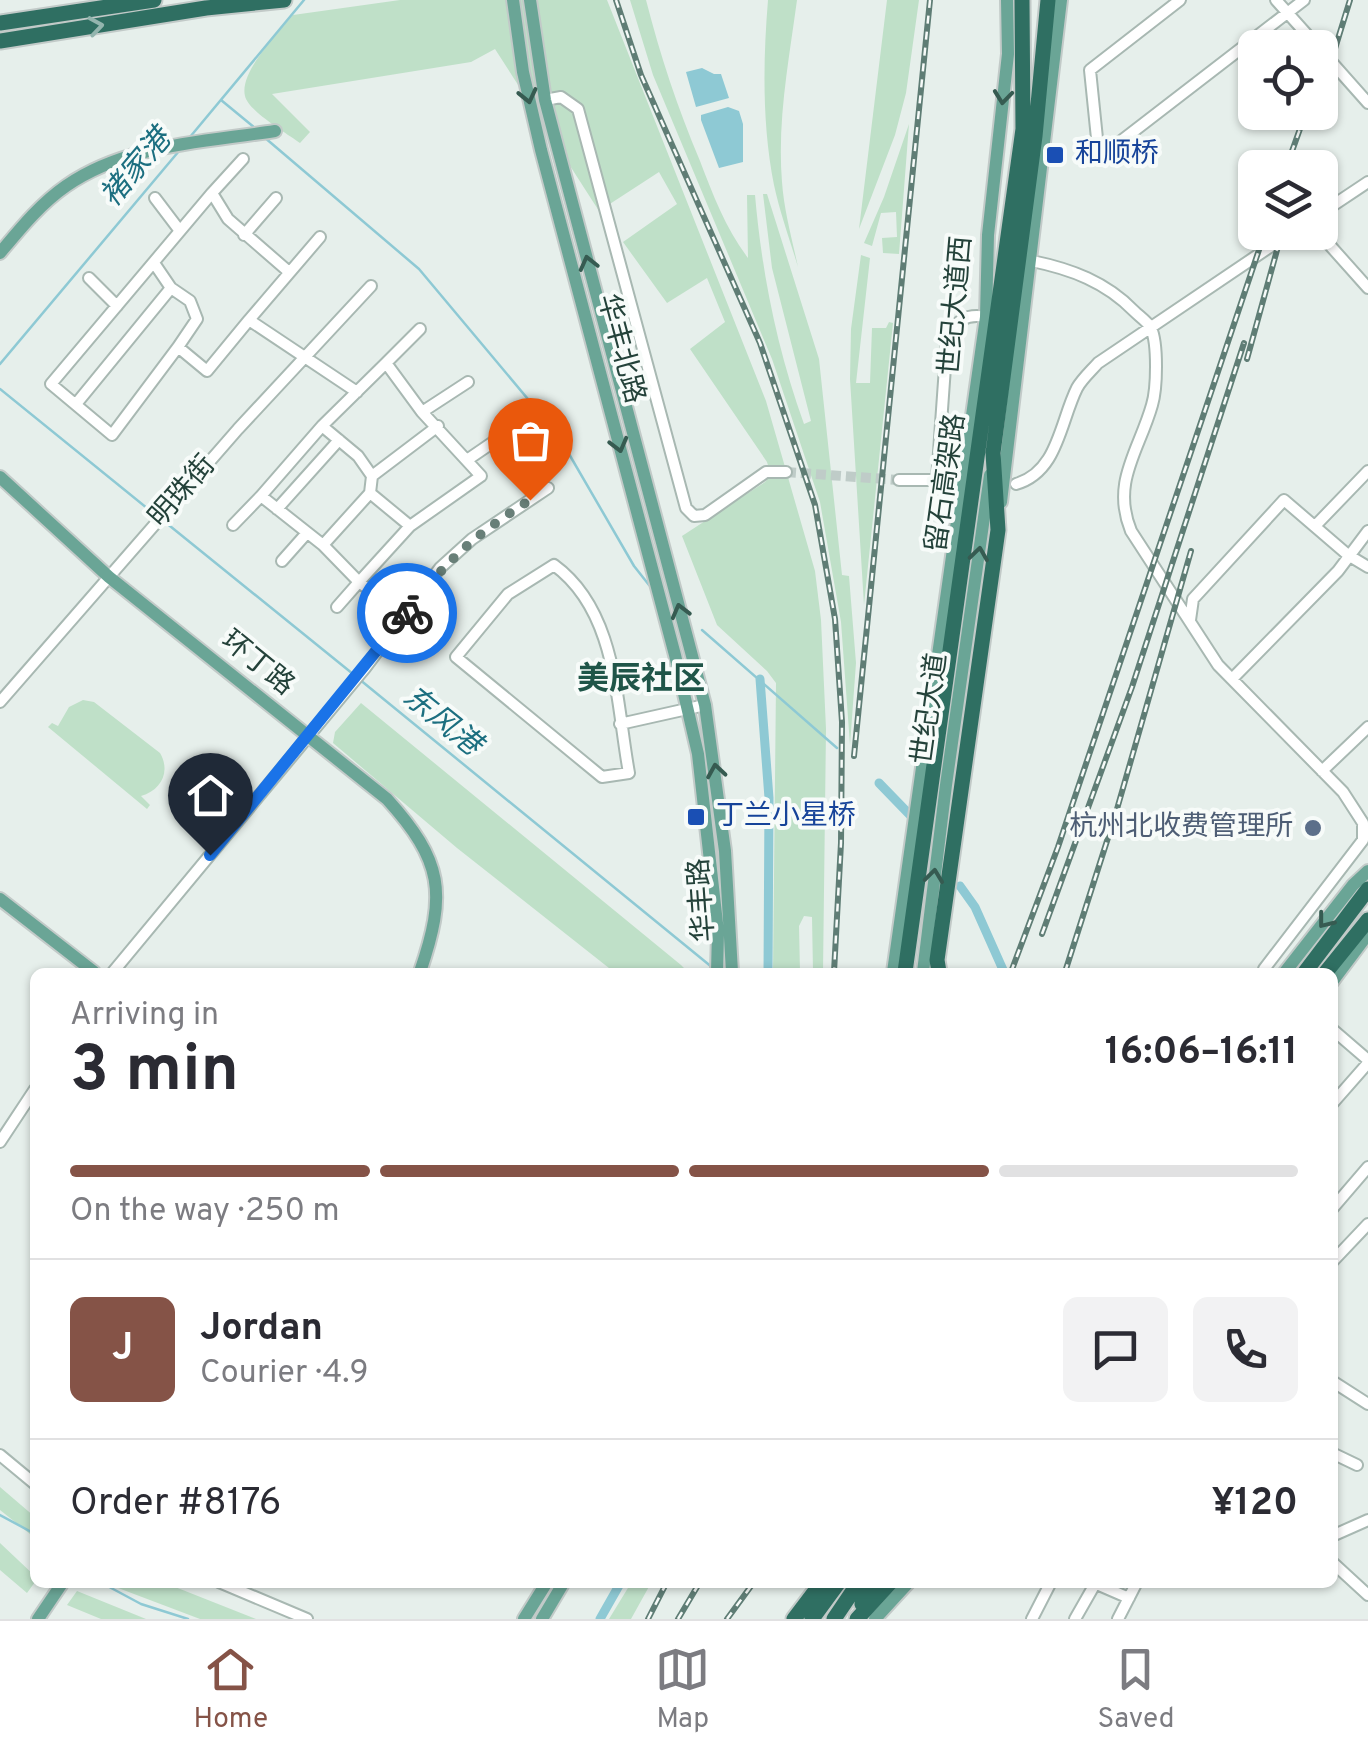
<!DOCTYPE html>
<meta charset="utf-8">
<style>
:root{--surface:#fff;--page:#f2f2f3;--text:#2b2b33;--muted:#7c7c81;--line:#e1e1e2;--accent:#855347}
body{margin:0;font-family:Overpass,"Noto Sans SC",sans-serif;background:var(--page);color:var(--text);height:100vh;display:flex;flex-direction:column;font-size:38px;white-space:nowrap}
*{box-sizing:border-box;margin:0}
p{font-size:32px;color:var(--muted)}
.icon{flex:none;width:55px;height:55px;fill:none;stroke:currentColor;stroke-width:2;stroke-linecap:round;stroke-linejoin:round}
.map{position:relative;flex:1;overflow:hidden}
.details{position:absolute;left:30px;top:968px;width:1308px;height:620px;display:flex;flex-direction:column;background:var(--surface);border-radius:15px;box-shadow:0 2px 8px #0004}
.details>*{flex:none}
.buttons{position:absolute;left:1238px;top:30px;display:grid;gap:20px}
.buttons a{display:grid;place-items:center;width:100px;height:100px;border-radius:15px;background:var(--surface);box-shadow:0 2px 8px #0004;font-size:50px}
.pin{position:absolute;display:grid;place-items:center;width:85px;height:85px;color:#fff;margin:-102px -42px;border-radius:50% 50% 50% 0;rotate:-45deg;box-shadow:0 0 10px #0007}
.pin .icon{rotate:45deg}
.courier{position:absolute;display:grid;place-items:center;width:100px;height:100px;margin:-50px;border:8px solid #1a73e8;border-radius:50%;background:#fff;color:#222;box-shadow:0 2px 12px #0007}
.headline em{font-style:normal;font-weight:700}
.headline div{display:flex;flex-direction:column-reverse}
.headline{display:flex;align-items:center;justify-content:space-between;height:170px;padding:0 40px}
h1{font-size:65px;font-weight:700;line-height:75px}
.bar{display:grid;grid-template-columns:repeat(4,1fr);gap:15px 10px;align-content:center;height:120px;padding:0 40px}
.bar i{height:12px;border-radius:8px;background:var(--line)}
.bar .selected{background:var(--accent)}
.bar p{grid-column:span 4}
.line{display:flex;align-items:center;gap:25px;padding:0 40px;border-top:2px solid var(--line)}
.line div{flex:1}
.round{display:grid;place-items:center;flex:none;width:105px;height:105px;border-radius:15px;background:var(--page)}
.menu{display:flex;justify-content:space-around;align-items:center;height:140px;border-top:2px solid var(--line);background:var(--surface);font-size:28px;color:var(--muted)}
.menu a{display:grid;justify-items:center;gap:5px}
.menu .selected{color:var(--accent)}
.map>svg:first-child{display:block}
</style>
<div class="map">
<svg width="1368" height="1619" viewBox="0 0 1368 1619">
<rect width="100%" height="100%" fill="#e6efeb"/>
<path fill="#bfe0c8" d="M400,0H607L766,401L815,571L821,620L826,729L823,972H813L812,917L804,916L799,926L800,972H773L776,683L767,671L717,625L682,536L765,482L771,475L767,462L690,349L725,322L707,278L667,303L623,242L677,204L659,172L599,211L495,49L471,62L272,94L310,132L300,143C288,134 248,111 245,96C239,72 279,32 293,15Z
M630,0H646C661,58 677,106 700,161C713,195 726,229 748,258L747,195H755C762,274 777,349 804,424L811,421L772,268L763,194H767L819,359L842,575L849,576L856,663L850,745L841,622L820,502L772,359L653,75Z
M768,0H797C789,60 777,121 782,182C784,210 792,239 798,267C790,240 780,213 774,185C762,125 763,61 768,0Z
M887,0H919L906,93L895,135L859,229Z
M909,124L899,254L883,253L882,238L897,237L896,212L881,213L872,246L864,243L884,197Z
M861,255L870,258L856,383H870L872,328H886L889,322L893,323L864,605L850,379L851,329Z
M83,700L94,702L160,753C171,772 161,790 141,796L150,805L147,809L48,727L52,723L58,726L69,707Z
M361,703L681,965L688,972H614L457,848L333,743L335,732Z
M0,1487L35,1517V1538L0,1510Z
M0,1543L35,1576V1582L27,1593L0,1570Z
M105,1583H165L256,1619H200Z
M631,1583H651L631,1619H609Z
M77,1591L146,1619H101L67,1605Z"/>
<path fill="#8ec9d4" d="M702,68L714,74H721L729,98L696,107L686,72Z
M728,107L739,111L743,124V162L719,168L701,120V115Z"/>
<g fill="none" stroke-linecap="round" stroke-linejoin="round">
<path stroke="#8ec9d4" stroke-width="2.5" d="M221,100L255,128
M190,137L304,0
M264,137L419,269L558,435L634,566L649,585
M0,364L179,151
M0,389L158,517
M165,522L353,674
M702,630L837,748
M359,679L713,968
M0,1515L35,1534
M100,1582L141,1604L188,1619"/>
<path stroke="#8ec9d4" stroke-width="9" d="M760,679L769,798L768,972
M879,783L910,815
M960,886L975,907L1004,972
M600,1619L621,1582"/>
<path stroke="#bfccc8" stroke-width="10" stroke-dasharray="10 5" stroke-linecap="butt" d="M786,472L899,480"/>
<g stroke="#a8b8b2" stroke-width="14">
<path id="minor" d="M1180,0L1090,70L1099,158L1304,0
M1276,0L1319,48
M1320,49L1368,103
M545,100L561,97L578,109L686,508L694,516L705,515L766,472H786
M212,193L243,159
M155,198L180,231
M1320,214L1368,182
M1318,232L1368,288
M244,235L276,198
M320,237L249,320L357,392
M1032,261C1071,269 1106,282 1134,311C1139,316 1148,322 1151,328C1158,344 1157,388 1152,405C1139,451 1111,482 1131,531L1218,665L1343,792L1363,823V840L1264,969L1268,972
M154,263L171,288L190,301L197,319L178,347
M89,278L117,306
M249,320L207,371L178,347L112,435L51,384L212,193L228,219L289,272
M386,363L420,329
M76,404L171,288
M422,412L468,382
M322,426L358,456L372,476L370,493L410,526
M467,460L505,434
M372,476L438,426
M899,480H937
M956,481L937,480L947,339C955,321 966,313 986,317
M1016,484C1058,472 1060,422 1077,388C1082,379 1091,371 1098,363L1292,232
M277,509L339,440
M233,525L261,496
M1315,526L1368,471
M323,545L370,493
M282,561L306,534
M554,565C617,611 616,702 629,773L602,777L456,657L508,594Z
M337,607L359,582L323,545L261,496L322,426L386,363L422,412L481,476L410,526L359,582L404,616
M1190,620L1193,599L1284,500L1348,555L1368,567
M1232,679L1338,571L1368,531
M0,702L238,429L371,286
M620,724L705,705
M1322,771L1368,727
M113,972L365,668L440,568L472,539L548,488
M1332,1029L1368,1060
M1332,1104L1368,1063
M0,1142L35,1089
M1332,1209L1368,1167
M1332,1262L1368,1224
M1332,1381L1368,1404
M1332,1453L1357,1465
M0,1455L35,1484
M1332,1536L1368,1520
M1332,1562L1368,1595
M219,1582L307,1619
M1092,1582L1129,1598
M1032,1619L1051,1582
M1075,1619L1095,1584
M1118,1619L1137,1582"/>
</g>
<g stroke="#c2cac8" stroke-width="16">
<path id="major" d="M513,0L523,72L541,150L675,655L698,754L718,932L717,972
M530,0L545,100L705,705L725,851L732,972
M0,253C20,229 40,204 66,186C126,144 206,142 275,131
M0,477L109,577L387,799C443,861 447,893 420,972
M1001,502L1061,0
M0,899L94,972
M893,972L986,317L988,235L1008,54L1007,0
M923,972L946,785L990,475
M1285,972L1353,885L1368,871
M1332,982L1368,934
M38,1619L63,1582
M524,1619L547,1582
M542,1619L564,1582
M875,1619L909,1582"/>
</g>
<g stroke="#c2cac8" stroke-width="19">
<path id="highway" d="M0,23L154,0
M0,41L206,8L284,0
M905,972L1023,129L1022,0
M939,972L937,960L998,530L993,453L1035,136L1048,0
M1305,972L1368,889
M1326,972L1368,920
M862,1604L877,1582
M794,1619L822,1582
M812,1619L839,1582
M834,1619L859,1582
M857,1619L891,1582"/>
</g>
<use href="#minor" stroke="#fff" stroke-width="10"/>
<use href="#major" stroke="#6aa596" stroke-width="12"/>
<use href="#highway" stroke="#2f6f62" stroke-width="15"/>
<g stroke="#5f7d75" stroke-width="6">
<path id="rail" d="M616,0L641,75L760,343L815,505L835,619L842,722L841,843L834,972
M1320,97L1350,0
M1286,168L1306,112
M1247,359L1282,232
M854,756L930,0
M1042,934L1132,687L1244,343
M1011,972L1058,847L1265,232
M1065,972L1115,816L1191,551
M648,1619L667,1582
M678,1619L700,1582
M727,1619L754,1582"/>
</g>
<use href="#rail" stroke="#f7fbf9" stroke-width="2.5" stroke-dasharray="8" stroke-linecap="butt"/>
</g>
<defs><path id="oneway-chevron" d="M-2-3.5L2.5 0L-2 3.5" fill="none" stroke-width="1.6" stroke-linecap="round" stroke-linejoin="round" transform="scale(2.5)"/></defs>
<use stroke="#93b5ae" href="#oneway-chevron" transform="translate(96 26) rotate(-9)"/>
<g stroke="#365b51">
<use href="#oneway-chevron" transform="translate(528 96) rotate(77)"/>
<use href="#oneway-chevron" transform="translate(1003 97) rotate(96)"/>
<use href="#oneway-chevron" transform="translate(588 263) rotate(-104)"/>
<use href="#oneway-chevron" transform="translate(619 445) rotate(75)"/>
<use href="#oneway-chevron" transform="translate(979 554) rotate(-82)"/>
<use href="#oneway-chevron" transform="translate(680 611) rotate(-105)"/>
<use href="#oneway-chevron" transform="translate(716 771) rotate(-99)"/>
<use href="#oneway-chevron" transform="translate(934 876) rotate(-83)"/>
<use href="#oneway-chevron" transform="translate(1325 921) rotate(128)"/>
</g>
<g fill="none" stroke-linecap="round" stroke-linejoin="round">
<path stroke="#687f78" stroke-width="10" stroke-dasharray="0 18" d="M407,613C447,559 474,536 530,500"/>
<path stroke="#1a73e8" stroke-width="12" d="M210,855L407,613"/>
</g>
<g fill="#1a4fb4" stroke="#f7fbf9" stroke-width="4">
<rect x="1045" y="145" width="20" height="20" rx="5"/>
<rect x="686" y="807" width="20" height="20" rx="5"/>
</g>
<circle fill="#5c6f8a" stroke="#f7fbf9" stroke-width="4" cx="1313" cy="828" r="10"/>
<g text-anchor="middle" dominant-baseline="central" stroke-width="8" stroke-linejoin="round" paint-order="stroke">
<g font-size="28" fill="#164399" stroke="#f7fbf9" text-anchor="start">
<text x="1075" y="155">和顺桥</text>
<text x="716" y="817">丁兰小星桥</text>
</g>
<g font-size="28" fill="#24423a" stroke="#f7fbf9">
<text transform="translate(957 306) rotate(-85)">世纪大道西</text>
<text transform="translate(620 349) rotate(75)">华丰北路</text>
<text transform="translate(947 483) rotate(-82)">留石高架路</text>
<text transform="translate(183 492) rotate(-49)">明珠街</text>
<text transform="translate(257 664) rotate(39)">环丁路</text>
<text transform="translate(931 709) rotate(-82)">世纪大道</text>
<text transform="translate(703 900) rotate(-94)">华丰路</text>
</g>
<g font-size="28" fill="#4e5e75" stroke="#f7fbf9" text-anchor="end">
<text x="1293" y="828">杭州北收费管理所</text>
</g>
<g font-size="30" font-style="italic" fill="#1c6f80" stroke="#f7fbf9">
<text transform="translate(137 169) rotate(-50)">褚家港</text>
<text transform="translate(441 722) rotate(39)">东风港</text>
</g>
<g font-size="32" font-weight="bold" fill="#1f5548" stroke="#f7fbf9">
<text x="641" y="681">美辰社区</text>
</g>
</g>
</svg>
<div class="buttons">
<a><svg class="icon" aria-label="locate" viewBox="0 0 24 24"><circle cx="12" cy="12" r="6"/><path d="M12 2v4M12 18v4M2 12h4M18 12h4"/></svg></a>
<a><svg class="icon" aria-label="layers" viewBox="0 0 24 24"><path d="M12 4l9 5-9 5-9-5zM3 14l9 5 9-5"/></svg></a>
</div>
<div class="pin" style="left:530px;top:500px;background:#ea580c"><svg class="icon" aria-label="bag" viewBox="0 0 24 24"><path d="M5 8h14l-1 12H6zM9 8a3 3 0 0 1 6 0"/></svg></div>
<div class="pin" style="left:210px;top:855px;background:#1f2937"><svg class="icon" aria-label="home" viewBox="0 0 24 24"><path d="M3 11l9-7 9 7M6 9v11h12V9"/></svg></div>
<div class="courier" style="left:407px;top:613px"><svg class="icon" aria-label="bike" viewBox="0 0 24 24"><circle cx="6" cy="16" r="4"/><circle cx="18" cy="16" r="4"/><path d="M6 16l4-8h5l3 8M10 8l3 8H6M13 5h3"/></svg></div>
<section class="details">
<div class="headline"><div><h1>3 min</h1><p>Arriving in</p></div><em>16:06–16:11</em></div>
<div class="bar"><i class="selected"></i><i class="selected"></i><i class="selected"></i><i></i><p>On the way · 250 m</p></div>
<div class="line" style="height:180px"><b class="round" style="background:var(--accent);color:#fff">J</b><div><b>Jordan</b><p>Courier · 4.9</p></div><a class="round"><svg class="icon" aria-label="chat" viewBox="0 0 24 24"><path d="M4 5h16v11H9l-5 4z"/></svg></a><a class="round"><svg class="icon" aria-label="phone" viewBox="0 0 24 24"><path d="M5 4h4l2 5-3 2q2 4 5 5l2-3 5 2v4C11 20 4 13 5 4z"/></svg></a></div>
<div class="line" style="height:130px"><div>Order #8176</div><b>¥120</b></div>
</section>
</div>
<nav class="menu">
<a class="selected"><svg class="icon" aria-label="home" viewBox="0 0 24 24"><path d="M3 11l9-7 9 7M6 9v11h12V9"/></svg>Home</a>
<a><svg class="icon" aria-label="map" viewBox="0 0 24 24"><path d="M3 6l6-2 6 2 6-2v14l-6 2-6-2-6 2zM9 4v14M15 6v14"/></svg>Map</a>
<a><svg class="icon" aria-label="saved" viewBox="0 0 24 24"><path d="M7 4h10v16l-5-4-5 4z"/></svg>Saved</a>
</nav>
